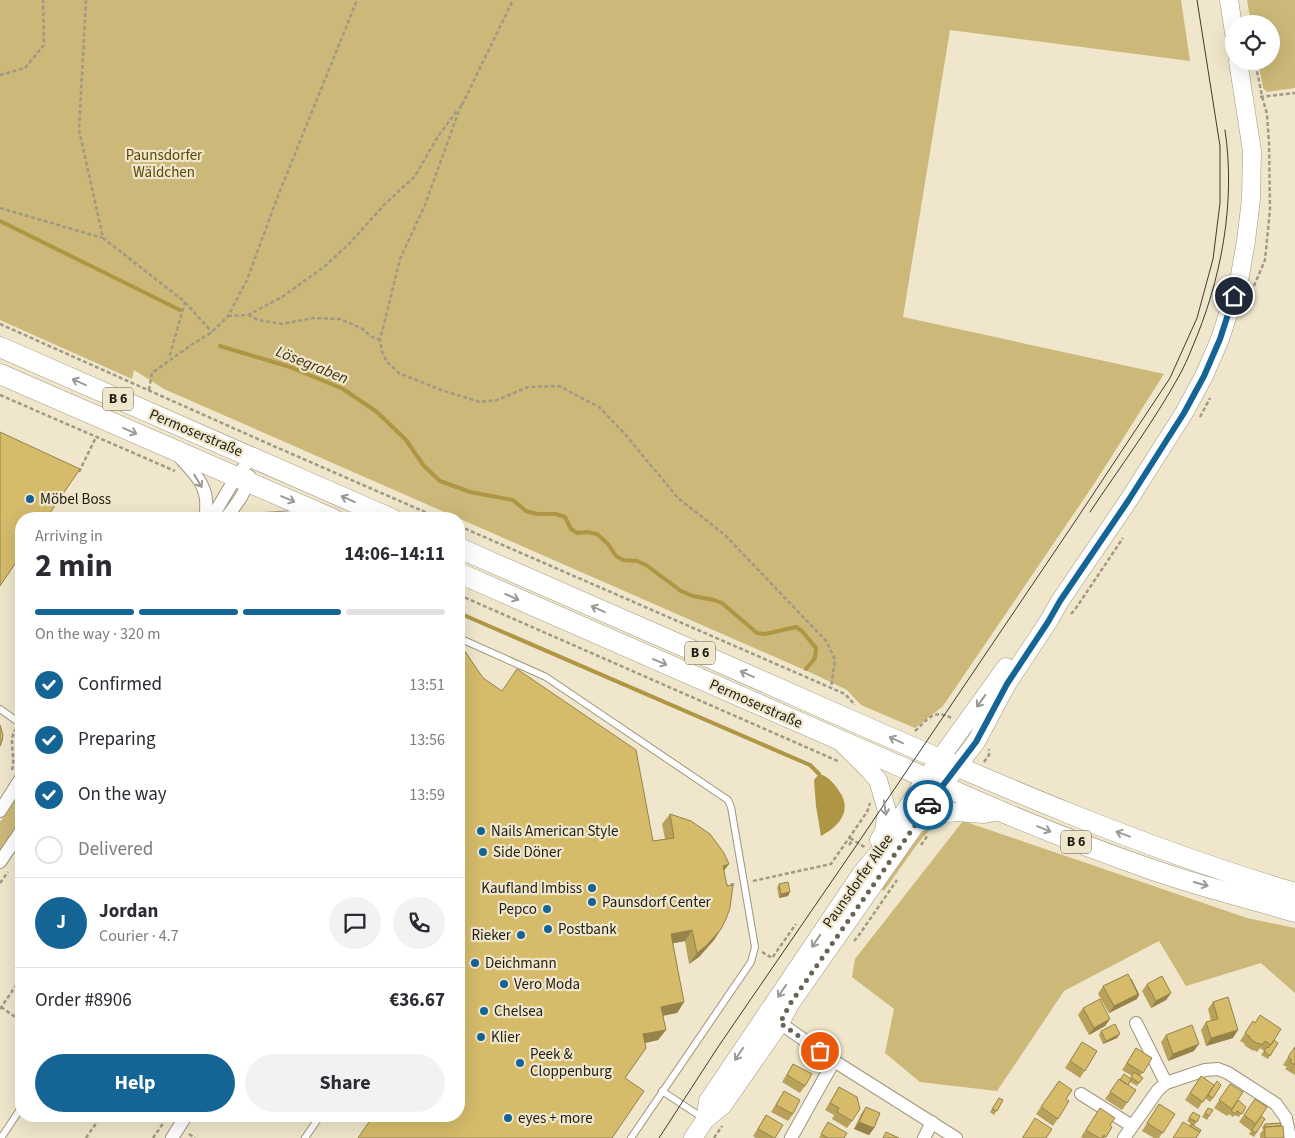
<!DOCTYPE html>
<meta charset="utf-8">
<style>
:root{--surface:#fff;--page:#f2f2f3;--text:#2b2b33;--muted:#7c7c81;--line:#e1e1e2;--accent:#146496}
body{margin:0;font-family:"Source Sans 3",sans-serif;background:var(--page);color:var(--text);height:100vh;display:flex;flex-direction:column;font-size:19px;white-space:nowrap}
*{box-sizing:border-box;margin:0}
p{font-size:16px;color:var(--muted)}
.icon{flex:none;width:28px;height:28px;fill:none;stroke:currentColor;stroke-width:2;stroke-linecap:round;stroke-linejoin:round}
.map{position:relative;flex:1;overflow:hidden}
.sheet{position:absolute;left:15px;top:512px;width:450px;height:610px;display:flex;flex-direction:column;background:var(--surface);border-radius:20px;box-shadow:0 5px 20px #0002}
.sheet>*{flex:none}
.buttons{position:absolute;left:1225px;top:15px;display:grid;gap:10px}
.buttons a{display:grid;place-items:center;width:55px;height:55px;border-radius:50%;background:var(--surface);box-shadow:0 5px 20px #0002;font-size:25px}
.pin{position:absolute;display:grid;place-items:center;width:42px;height:42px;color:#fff;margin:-21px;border:2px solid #fff;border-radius:50%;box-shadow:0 1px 5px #0007}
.courier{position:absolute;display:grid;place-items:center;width:50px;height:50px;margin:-25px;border:4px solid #146496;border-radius:50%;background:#fff;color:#222;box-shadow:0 1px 6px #0007}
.headline em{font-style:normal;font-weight:700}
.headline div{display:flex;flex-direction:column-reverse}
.headline{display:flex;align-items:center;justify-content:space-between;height:85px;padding:0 20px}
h1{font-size:32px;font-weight:700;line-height:38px}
.bar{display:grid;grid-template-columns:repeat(4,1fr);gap:8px 5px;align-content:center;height:60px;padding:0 20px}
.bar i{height:6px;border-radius:4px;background:var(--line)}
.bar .current{background:var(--accent)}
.bar p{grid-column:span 4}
.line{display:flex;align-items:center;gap:12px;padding:0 20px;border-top:1px solid var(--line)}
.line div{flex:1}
.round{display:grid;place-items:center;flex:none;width:52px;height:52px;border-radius:26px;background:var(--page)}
ol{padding:0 20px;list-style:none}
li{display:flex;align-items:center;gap:15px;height:55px}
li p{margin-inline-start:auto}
li .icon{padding:5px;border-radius:50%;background:var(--accent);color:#fff;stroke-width:4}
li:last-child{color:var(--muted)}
li i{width:28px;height:28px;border:2px solid var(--line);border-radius:50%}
.cta{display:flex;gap:10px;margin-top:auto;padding:10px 20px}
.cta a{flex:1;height:58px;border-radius:30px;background:var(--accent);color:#fff;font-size:20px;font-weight:700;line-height:58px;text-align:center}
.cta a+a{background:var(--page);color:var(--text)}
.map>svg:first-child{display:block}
</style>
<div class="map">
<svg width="1295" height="1138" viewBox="0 0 1295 1138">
<rect width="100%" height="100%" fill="#efe6cb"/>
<path fill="#ccb878" d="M0,0H1181L1190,61L950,30L903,317L1164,374L1094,484L943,706L915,728L861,705L847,690L816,675L164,389L134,370L132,379L0,320Z
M1247,0H1295V88L1267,92L1263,88L1258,61H1271V24H1251Z
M15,800L21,804V824L0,855V822Z
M963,821L1247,918L1295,928V993L1261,963L1186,986L1159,941L1064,991L997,1091L920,1082L885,1053L894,1009L852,977L855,959Z
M936,824L923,837L913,850L884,891L881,888L920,835L927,828Z"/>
<path fill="#ae9644" d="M819,774C826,775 833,782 837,788C839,791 842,795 843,798C850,816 834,829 821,836L816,806L814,780Z"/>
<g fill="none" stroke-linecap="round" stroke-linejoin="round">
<path stroke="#ae9644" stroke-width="4" d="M0,221L180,310
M220,346L290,367L343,389L377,412L406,440L424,466L440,481L470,492L513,500L526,511L537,514H556L565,517L571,529L577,533L587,532L597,534L608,544L616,556L623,560L637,561L646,565L681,591L693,596L714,600L722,603L757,633L765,634L796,627L802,631L816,648L815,658L806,669
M459,613L810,765L819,774"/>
<g stroke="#9e967d" stroke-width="8">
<path id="service" d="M459,638L546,677L722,796L728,800L731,807L755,947L751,962L631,1138
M0,709L21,724
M662,1091L703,1118
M1,1138L21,1108
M305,1138L320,1116"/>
</g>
<g stroke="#9e967d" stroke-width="14">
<path id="minor" d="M176,453C188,467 204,480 206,499C207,506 205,512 207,519
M211,519L236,477L252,457
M225,519C235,506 247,492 249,476
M264,519L295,517L306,519
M0,811L21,778
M0,862L21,831
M773,1018L834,1061L956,1138
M1136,1023L1166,1083
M1081,1094L1132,1126
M172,1138L186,1116
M791,1138L834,1061
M924,1138L932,1122
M1124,1138L1158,1090L1166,1083L1205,1070L1218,1069L1228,1073L1276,1104L1286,1118L1290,1138"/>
</g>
<g stroke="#9e967d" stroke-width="19">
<path id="secondary" d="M1229,0L1234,33
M840,741L869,770L878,780L887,811L884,831L879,840
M916,824L943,814L955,812L984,814L999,811
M705,1120L708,1101L863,871L879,852L926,778L1006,667
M693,1138L705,1120L723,1105L780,1023L790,1004L916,824L933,798L976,742L1007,684L1048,622L1060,601L1128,501L1184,413L1204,376L1220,339L1239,281L1246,241L1251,199L1252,151L1238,61"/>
</g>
<g stroke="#9e967d" stroke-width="21">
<path id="primary" d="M0,347L392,519
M0,374L333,519
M459,548C589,605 720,662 850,720C996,784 1142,848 1295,893
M459,573L906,769C987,807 1069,841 1153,870C1199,886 1248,898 1295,912"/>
</g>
<path stroke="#a09985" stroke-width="2.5" stroke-dasharray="4 2.5" stroke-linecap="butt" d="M86,0L79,130L103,238L185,302L169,358
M0,75L25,68L44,45L43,0
M1260,97L1295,93
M461,105L425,205L400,259L380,340L382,352L387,362L399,373L441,390L480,402L497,400L528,387L559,386L599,407L624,433L678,498L725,535L827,642L835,660L831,688
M462,105L513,0
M0,208L103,238
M1254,286L1265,260L1270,209L1269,143L1267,114L1262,96L1255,61
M185,302L212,332
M248,315L258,320L282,324L313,318L340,319L363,329L370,336L380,340
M228,316L248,315L282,297L324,267L350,243L384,205L415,176L437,138L458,109
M0,324L269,444L441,519
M149,390L152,373L191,345L212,332L228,316L247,280L276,201L357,0
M0,395L175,471
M1200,417L1210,398
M79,472L96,437
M459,526L845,694L855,705
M459,595L840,762
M1071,614L1076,608L1123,538
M915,731C927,720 934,708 951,718
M984,762L989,755V749
M12,770C16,757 8,742 15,730
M850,838L866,848
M849,845L853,840
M921,845L928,835
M753,881L831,864L867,812L870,803
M0,883L8,872
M724,886L735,884
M854,941L859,935L897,880
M762,952L772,958L796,924
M1,1007L21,1021
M0,1009L21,978
M189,1134L195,1138
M86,1138L101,1116
M153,1138L166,1119
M714,1138L722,1126"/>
<use href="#service" stroke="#fff" stroke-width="6"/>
<use href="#minor" stroke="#fff" stroke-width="12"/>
<use href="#secondary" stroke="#fff" stroke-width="18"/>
<use href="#primary" stroke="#fff" stroke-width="20"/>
<path stroke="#3f3b2e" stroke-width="1" d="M1090,512C1120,467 1153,423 1179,376C1184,367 1188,358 1192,348C1221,281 1236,203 1225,130
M659,1138L718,1047L858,843L1076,520L1170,378L1197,318L1213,259L1220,203V146L1197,0"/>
</g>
<path fill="#b7a15b" d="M483,678L653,841L665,839L662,824L670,814L724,871L721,929L714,940L699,957L689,964L685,941L673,943L684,1002L677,1013L663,1016L666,1030L658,1040L645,1043L459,1116Z
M779,884L788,896L779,898L777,888Z
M1147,984L1171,993L1166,1000L1151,1008L1142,991Z
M1103,986L1137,999L1109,1013L1098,994Z
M1213,1002L1233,1038L1206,1046L1201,1030L1206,1022L1211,1021L1208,1009Z
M1083,1008L1110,1019L1105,1026L1089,1035L1078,1015Z
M1253,1021L1274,1040L1278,1043L1268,1059L1261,1055L1264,1051L1260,1048L1257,1052L1254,1050L1253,1051L1244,1045L1245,1044L1240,1041Z
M1101,1031L1117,1038L1103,1044L1099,1035Z
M1166,1035L1194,1051L1168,1061L1161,1042Z
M1082,1042L1097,1051L1080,1078L1065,1068Z
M1295,1046V1075L1285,1069L1287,1067L1283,1065Z
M1136,1048L1152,1058L1140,1076L1143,1078L1137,1086L1130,1082L1128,1085L1136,1090L1122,1110L1105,1099L1119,1079L1120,1080L1130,1078L1132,1076L1122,1070Z
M793,1064L805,1086L800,1093L782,1082Z
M1201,1076L1213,1098L1210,1102L1205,1098L1198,1109L1185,1100Z
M1059,1081L1066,1099L1069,1101L1053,1126L1036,1114Z
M1230,1084L1238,1100L1246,1107L1239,1117L1235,1115L1233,1117L1229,1114L1227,1116L1214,1108Z
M839,1087L852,1121L847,1128L832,1119L834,1115L825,1110Z
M784,1091L793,1114L788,1121L771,1112Z
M999,1098L1003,1100L994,1115L990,1112Z
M1255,1099L1261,1116L1265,1119L1254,1137L1249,1134L1253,1128L1251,1131L1239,1122Z
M1159,1104L1175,1114L1159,1138H1154L1142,1131Z
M866,1107L874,1128L869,1135L854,1129L861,1114Z
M1100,1108L1110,1125L1112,1127L1105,1138H1083L1081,1137Z
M1208,1108L1213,1110L1207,1120L1202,1117Z
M1193,1112L1200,1116L1194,1126L1187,1121Z
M766,1115L775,1138H756L753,1136Z
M828,1122L844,1138H819Z
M1265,1124L1281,1126L1284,1138H1260V1134L1263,1130L1262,1127Z"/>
<path fill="#95834a" d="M729,864L721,875L723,866Z
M790,892L788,896L779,898L781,894Z
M721,929L714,940L699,957L689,964L697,953Z
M692,930L685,941L664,945L671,934Z
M1171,993L1166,1000L1151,1008L1156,1001Z
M1138,994L1139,995L1137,999L1109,1013L1114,1006Z
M684,1002L677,1013L654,1017L661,1007Z
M1110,1019L1105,1026L1089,1035L1094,1028Z
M666,1030L658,1040L636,1045L643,1034Z
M1238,1030L1233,1038L1206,1046L1211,1038Z
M1120,1034L1117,1038L1103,1044L1106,1041Z
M1199,1044L1194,1051L1168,1061L1173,1054Z
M859,1122L874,1128L869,1135L854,1129Z"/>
<path fill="#d5bb6a" stroke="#95834a" d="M0,432L80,469L46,519H21V555L0,586Z
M459,644H460L483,678L502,691L517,669L636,750L653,841L674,838L670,814L691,821L710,834L724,853L729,864L723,866L727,886L733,885L730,908L726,919L721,929L706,946L697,953L692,930L671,934L684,1002L661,1007L666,1030L643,1034L646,1048L625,1078L644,1091L612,1138H358L373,1116H459Z
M0,725L3,735L2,741L0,746Z
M788,882L790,892L781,894L779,884Z
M1128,974L1138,994L1114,1006L1103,986Z
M1162,976L1171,993L1156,1001L1147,984Z
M1131,979L1139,995L1136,997L1138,994Z
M1228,997L1238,1030L1211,1038L1206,1022L1218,1019L1213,1002Z
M1100,999L1110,1019L1094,1028L1083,1008Z
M1260,1015L1281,1029L1271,1045L1265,1041L1262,1045L1259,1043L1258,1044L1249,1038L1250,1037L1245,1033L1253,1021L1255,1023Z
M1115,1024L1120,1034L1106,1041L1101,1031Z
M1192,1025L1199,1044L1173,1054L1166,1035Z
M1274,1040L1278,1043L1270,1056L1264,1051L1267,1047L1268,1048Z
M1082,1042L1097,1051L1085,1071L1070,1061Z
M1295,1047V1065L1290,1062L1292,1060L1288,1057Z
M1136,1048L1152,1058L1143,1073L1127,1063Z
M793,1064L812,1074L805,1086L787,1075Z
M1134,1072L1143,1078L1139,1083L1131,1077Z
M1124,1074L1131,1079L1128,1085L1120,1080Z
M1201,1076L1214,1085L1203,1102L1190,1093Z
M1119,1079L1136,1090L1127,1103L1110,1092Z
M1059,1081L1072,1090L1066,1099L1069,1101L1058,1119L1041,1107Z
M1217,1081L1221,1085L1213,1098L1208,1095Z
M1230,1084L1243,1092L1232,1109L1219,1100Z
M839,1087L857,1097L860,1109L852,1121L837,1112L839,1108L830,1103Z
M784,1091L800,1100L793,1114L776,1105Z
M999,1098L1003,1100L997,1111L992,1109Z
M1255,1099L1267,1107L1256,1124L1244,1115Z
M1238,1100L1246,1107L1242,1114L1237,1111L1236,1114L1231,1111Z
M1159,1104L1175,1114L1163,1133L1147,1123Z
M866,1107L880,1113L874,1128L859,1122Z
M1100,1108L1115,1118L1110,1125L1112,1127L1106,1137L1104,1135L1102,1138H1099L1086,1130Z
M1208,1108L1213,1110L1209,1116L1205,1113Z
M1193,1112L1200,1116L1197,1122L1189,1118Z
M766,1115L783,1125L775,1138H774L758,1129Z
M1261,1116L1265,1119L1256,1133L1252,1130Z
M1035,1118L1052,1129L1046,1138H1023V1137Z
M828,1122L847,1133L844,1138H828L821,1134Z
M1183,1122L1200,1132L1196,1138H1173Z
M1281,1123V1126L1265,1127V1124Z
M1191,1124L1201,1130L1200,1132L1190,1126Z
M1283,1126L1284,1138H1265V1127Z
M886,1132L899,1138H883Z"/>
<defs><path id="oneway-shaft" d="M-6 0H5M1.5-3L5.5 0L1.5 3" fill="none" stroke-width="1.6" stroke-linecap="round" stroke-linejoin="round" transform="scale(1.25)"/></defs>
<g stroke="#9b9995">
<use href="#oneway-shaft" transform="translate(79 382) rotate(-156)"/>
<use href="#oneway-shaft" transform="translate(130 431) rotate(24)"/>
<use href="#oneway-shaft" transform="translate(198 481) rotate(59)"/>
<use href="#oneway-shaft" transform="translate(288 499) rotate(23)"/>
<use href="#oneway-shaft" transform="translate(348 499) rotate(-156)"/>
<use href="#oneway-shaft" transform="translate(512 597) rotate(24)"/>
<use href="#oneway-shaft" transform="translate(598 609) rotate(-156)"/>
<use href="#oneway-shaft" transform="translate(660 662) rotate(23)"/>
<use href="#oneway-shaft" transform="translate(747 674) rotate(-156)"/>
<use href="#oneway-shaft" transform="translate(981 701) rotate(126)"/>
<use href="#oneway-shaft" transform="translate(896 740) rotate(-156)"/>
<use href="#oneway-shaft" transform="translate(885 808) rotate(82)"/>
<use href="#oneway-shaft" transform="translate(1044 829) rotate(22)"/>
<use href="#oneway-shaft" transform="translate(1123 834) rotate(-160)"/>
<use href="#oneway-shaft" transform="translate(1201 884) rotate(16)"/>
<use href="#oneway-shaft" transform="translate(816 941) rotate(124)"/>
<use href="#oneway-shaft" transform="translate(782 991) rotate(124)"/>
<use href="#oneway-shaft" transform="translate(739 1054) rotate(124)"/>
</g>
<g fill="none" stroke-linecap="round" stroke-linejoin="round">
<path stroke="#686353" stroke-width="5" stroke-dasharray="0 9" d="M820,1051L780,1023L790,1004L916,824L928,805"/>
<path stroke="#146496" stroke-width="6" d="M928,805L976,742L1007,684L1048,622L1060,601L1128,501L1184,413L1204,376L1220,339L1234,296"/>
</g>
<g fill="#146496" stroke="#efe6cb" stroke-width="2">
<circle cx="30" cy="499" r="5"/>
<circle cx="481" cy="831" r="5"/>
<circle cx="483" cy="852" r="5"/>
<circle cx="592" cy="888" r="5"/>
<circle cx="592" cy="902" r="5"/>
<circle cx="547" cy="909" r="5"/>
<circle cx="548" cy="929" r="5"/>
<circle cx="521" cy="935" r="5"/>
<circle cx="475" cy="963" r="5"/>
<circle cx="504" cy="984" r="5"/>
<circle cx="484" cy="1011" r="5"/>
<circle cx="481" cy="1037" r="5"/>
<circle cx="520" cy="1063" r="5"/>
<circle cx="508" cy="1118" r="5"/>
</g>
<g text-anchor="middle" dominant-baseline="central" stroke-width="4.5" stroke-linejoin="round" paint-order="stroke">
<g fill="#efe6cb" stroke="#5e594a" stroke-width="1">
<rect x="103" y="387.5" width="30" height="23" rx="4"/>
<rect x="685" y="641.5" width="30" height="23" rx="4"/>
<rect x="1061" y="830.5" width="30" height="23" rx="4"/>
</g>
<g font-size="14" font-weight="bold" fill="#201d13">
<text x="118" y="399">B 6</text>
<text x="700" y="653">B 6</text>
<text x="1076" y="842">B 6</text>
</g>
<g font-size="15" fill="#5a4905" stroke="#efe6cb">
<text x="164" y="155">Paunsdorfer<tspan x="164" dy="17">Wäldchen</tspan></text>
</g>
<g font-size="15" fill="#201d13" stroke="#efe6cb">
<text transform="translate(196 433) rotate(23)">Permoserstraße</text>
<text transform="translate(756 704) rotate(24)">Permoserstraße</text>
<text transform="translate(858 881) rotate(-55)">Paunsdorfer Allee</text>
</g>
<g font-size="15" fill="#201d13" stroke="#efe6cb" text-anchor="start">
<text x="40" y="499">Möbel Boss</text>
<text x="491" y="831">Nails American Style</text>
<text x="493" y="852">Side Döner</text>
<text x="582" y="888" text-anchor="end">Kaufland Imbiss</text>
<text x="602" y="902">Paunsdorf Center</text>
<text x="537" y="909" text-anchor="end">Pepco</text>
<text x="558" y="929">Postbank</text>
<text x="511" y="935" text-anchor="end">Rieker</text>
<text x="485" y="963">Deichmann</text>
<text x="514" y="984">Vero Moda</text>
<text x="494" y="1011">Chelsea</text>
<text x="491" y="1037">Klier</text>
<text x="530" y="1054">Peek &amp;<tspan x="530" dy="17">Cloppenburg</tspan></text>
<text x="518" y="1118">eyes + more</text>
</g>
<g font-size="16" font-style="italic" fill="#3f3511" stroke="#efe6cb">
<text transform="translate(312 365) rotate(22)">Lösegraben</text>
</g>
</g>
</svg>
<div class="buttons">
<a><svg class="icon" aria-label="locate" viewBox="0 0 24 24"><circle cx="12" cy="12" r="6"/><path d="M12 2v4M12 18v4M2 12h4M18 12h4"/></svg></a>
</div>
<div class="pin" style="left:820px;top:1051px;background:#ea580c"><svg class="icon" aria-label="bag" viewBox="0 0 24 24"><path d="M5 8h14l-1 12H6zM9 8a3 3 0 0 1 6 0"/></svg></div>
<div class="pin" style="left:1234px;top:296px;background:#1f2937"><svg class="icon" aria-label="home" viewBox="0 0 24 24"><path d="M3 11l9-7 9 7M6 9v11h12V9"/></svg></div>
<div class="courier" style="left:928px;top:805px"><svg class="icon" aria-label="car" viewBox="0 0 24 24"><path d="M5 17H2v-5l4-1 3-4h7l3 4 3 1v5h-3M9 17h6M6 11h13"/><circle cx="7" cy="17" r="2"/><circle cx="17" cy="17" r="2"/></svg></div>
<section class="sheet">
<div class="headline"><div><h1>2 min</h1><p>Arriving in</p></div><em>14:06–14:11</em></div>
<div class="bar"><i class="current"></i><i class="current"></i><i class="current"></i><i></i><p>On the way · 320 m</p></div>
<ol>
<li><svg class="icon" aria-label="check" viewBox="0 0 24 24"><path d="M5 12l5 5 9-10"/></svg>Confirmed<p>13:51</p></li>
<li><svg class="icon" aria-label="check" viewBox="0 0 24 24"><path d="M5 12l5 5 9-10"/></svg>Preparing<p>13:56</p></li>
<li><svg class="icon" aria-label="check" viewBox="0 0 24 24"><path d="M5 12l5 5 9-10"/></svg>On the way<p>13:59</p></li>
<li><i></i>Delivered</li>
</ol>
<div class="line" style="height:90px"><b class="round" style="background:var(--accent);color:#fff">J</b><div><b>Jordan</b><p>Courier · 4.7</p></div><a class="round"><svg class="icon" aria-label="chat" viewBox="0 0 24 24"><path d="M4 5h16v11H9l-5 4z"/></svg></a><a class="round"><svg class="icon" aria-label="phone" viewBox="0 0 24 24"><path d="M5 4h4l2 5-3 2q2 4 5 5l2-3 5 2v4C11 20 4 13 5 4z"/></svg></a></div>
<div class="line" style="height:65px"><div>Order #8906</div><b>€36.67</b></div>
<div class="cta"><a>Help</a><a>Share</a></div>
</section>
</div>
